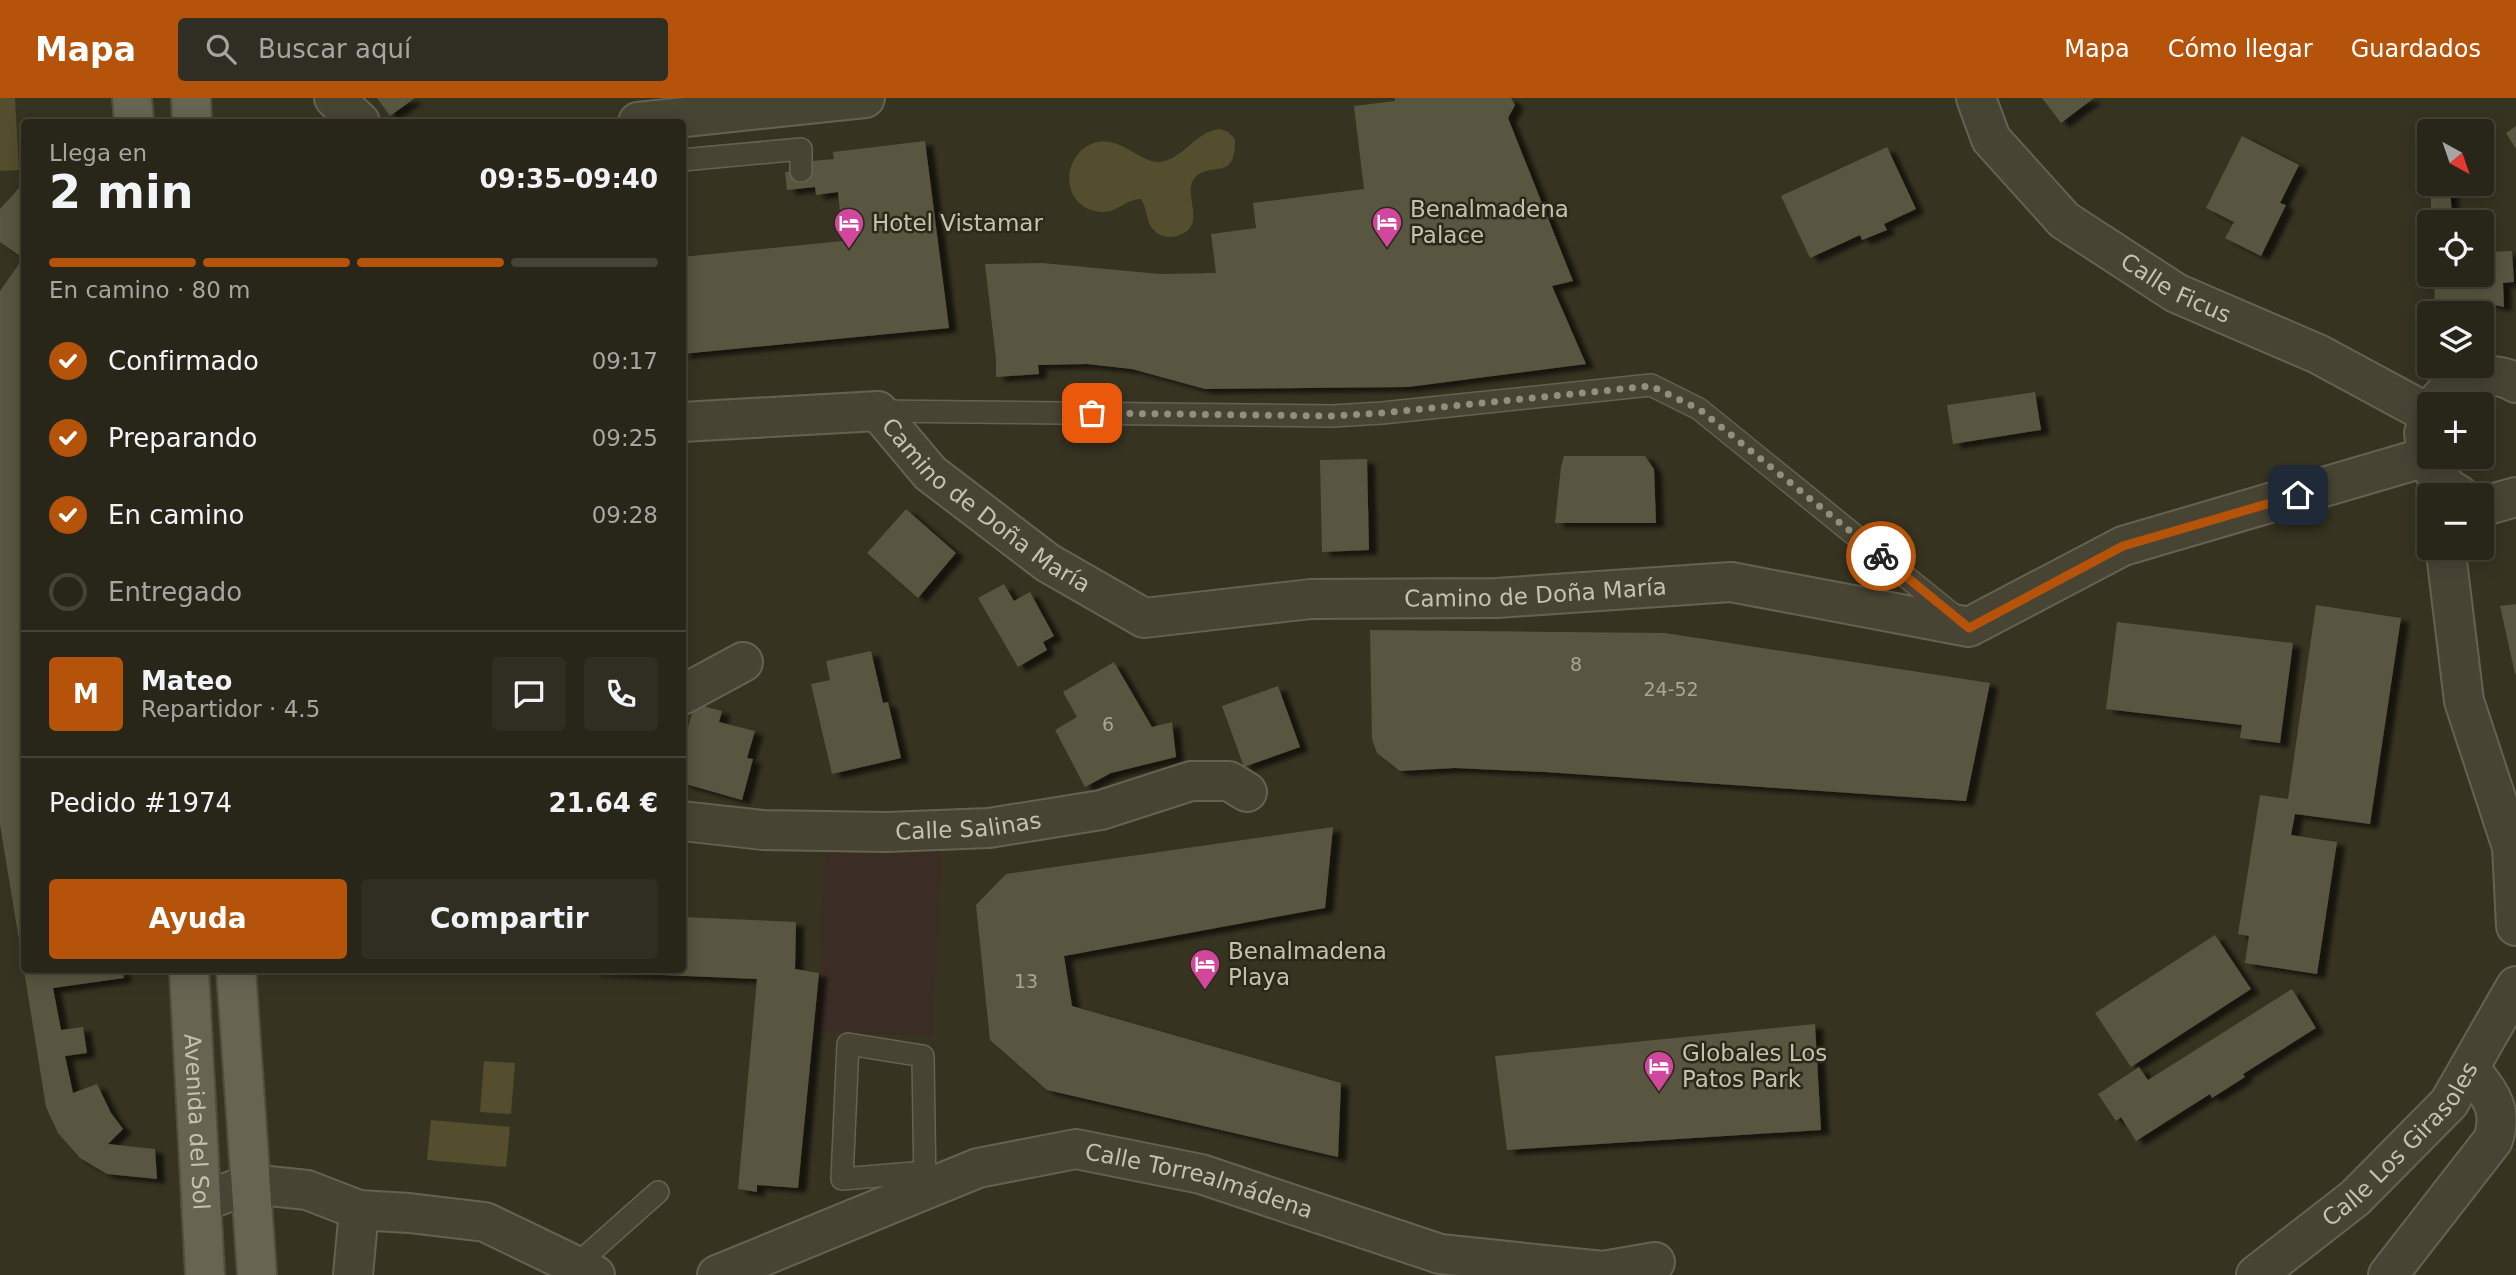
<!DOCTYPE html>
<html lang="es">
<meta charset="utf-8">
<style>
:root{--surface:#282619;--page:#302e22;--text:#f1f3f6;--muted:#a5a5a2;--line:#444338;--accent:#b45309}
body{margin:0;font-family:"DejaVu Sans",sans-serif;background:var(--page);color:var(--text);height:100vh;display:flex;flex-direction:column;font-size:26px;white-space:nowrap}
*{box-sizing:border-box;margin:0}
p{font-size:23px;color:var(--muted)}
.icon{flex:none;width:38px;height:38px;fill:none;stroke:currentColor;stroke-width:2;stroke-linecap:round;stroke-linejoin:round}
.map{position:relative;flex:1;overflow:hidden}
.drawer{position:absolute;left:21px;top:21px;width:665px;height:854px;display:flex;flex-direction:column;background:var(--surface);border-radius:7px;box-shadow:0 4px 18px #0003,0 0 0 2px var(--line)}
.drawer>*{flex:none}
.needle{width:46px;rotate:140deg}
.buttons{position:absolute;left:2417px;top:21px;display:grid;gap:14px}
.buttons a{display:grid;place-items:center;width:77px;height:77px;border-radius:7px;background:var(--surface);box-shadow:0 4px 18px #0003,0 0 0 2px var(--line);font-size:35px}
.pin{position:absolute;display:grid;place-items:center;width:60px;height:60px;color:#fff;margin:-30px;border-radius:14px;box-shadow:0 4px 10px #0006}
.courier{position:absolute;display:grid;place-items:center;width:70px;height:70px;margin:-35px;border:5px solid #b45309;border-radius:50%;background:#fff;color:#222;box-shadow:0 2px 9px #0007}
.summary em{font-style:normal;font-weight:700}
.summary div{display:flex;flex-direction:column-reverse}
.summary{display:flex;align-items:center;justify-content:space-between;height:119px;padding:0 28px}
h1{font-size:46px;font-weight:700;line-height:52px}
.bar{display:grid;grid-template-columns:repeat(4,1fr);gap:10px 7px;align-content:center;height:84px;padding:0 28px}
.bar i{height:9px;border-radius:5px;background:var(--line)}
.bar .selected{background:var(--accent)}
.bar p{grid-column:span 4}
.line{display:flex;align-items:center;gap:18px;padding:0 28px;border-top:2px solid var(--line)}
.line div{flex:1}
.round{display:grid;place-items:center;flex:none;width:74px;height:74px;border-radius:7px;background:var(--page)}
ol{padding:0 28px;list-style:none}
li{display:flex;align-items:center;gap:21px;height:77px}
li p{margin-inline-start:auto}
li .icon{padding:7px;border-radius:50%;background:var(--accent);color:#fff;stroke-width:4}
li:last-child{color:var(--muted)}
li i{width:38px;height:38px;border:4px solid var(--line);border-radius:50%}
.cta{display:flex;gap:14px;margin-top:auto;padding:14px 28px}
.cta a{flex:1;height:80px;border-radius:7px;background:var(--accent);color:#fff;font-size:28px;font-weight:700;line-height:80px;text-align:center}
.cta a+a{background:var(--page);color:var(--text)}
header{display:flex;align-items:center;gap:42px;box-sizing:border-box;height:98px;padding:0 35px;background:var(--accent);color:#fff}
header strong{font-size:33px}
nav{display:flex;gap:38px;margin-inline-start:auto;font-size:24px}
.search{width:490px;height:63px;background:var(--page);display:flex;align-items:center;gap:18px;box-sizing:border-box;padding:0 24px;border-radius:7px;color:var(--muted);font-size:26px}
.map>svg:first-child{display:block}
</style>
<header>
<strong>Mapa</strong>
<div class="search"><svg class="icon" aria-label="search" viewBox="0 0 24 24"><circle cx="10" cy="10" r="6"/><path d="M15 15l6 6"/></svg>Buscar aquí</div>
<nav><a>Mapa</a><a>Cómo llegar</a><a>Guardados</a></nav>
</header>
<div class="map">
<svg width="2516" height="1177" viewBox="0 0 2516 1177">
<defs>
<filter id="shadow"><feDropShadow dx="8" dy="4.5" stdDeviation="2" flood-color="#0009"/></filter>
</defs>
<rect width="100%" height="100%" fill="#363321"/>
<path fill="#3c2c26" d="M826,742L942,747L932,938L817,933Z"/>
<path fill="#544e2e" d="M0,0H15L19,72L0,73Z
M1220,31L1228,34L1235,41C1236,86 1210,61 1194,81C1182,97 1209,128 1177,138C1171,140 1162,139 1156,134C1145,125 1148,111 1141,101C1124,101 1116,118 1095,113C1060,105 1062,56 1094,45C1123,36 1142,70 1165,63C1187,56 1197,33 1220,31Z
M484,963L515,965L511,1016L480,1014Z
M431,1022L510,1029L506,1069L427,1062Z"/>
<path fill="#59553f" filter="url(#shadow)" d="M377,0H415L390,18Z
M1395,0H1511L1515,7L1508,20L1573,183L1552,188L1586,266L1408,289L1205,291L1132,271L1087,266L1038,267L1039,276L996,279V261L985,166L1042,165L1160,176L1216,175L1211,136L1256,130L1253,105L1364,91L1354,8L1395,3Z
M2042,0H2094L2061,25Z
M2516,28V51L2506,35Z
M2242,38L2299,67L2280,105L2286,107L2261,158L2225,140L2234,124L2206,110Z
M925,43L949,230L682,256V159L843,143L838,94L816,97L815,89L787,92L785,74L813,71L812,63L834,61L833,54Z
M1887,49L1916,111L1884,126L1887,132L1862,142L1860,137L1810,160L1781,98Z
M2430,86H2450L2452,121L2475,120V124H2432Z
M20,89L24,94L23,866L0,727V193L23,160L0,144V111Z
M2512,153L2514,184L2503,185L2504,209L2477,203L2435,205L2434,177H2482V154Z
M2035,294L2041,332L1953,346L1947,307Z
M1564,358H1645L1654,371L1656,425H1555L1561,369Z
M1367,361L1369,452L1322,454L1320,362Z
M906,411L956,455L918,500L867,455Z
M1004,486L1014,503L1030,494L1054,538L1043,544L1047,552L1018,569L978,500Z
M2516,506V576H2515L2500,508Z
M2316,507L2401,520L2370,726L2295,716L2291,737L2337,744L2317,876L2245,865L2249,838L2238,836L2260,697L2288,701Z
M2117,524L2293,545L2280,645L2240,640L2242,627L2106,611Z
M1370,532L1665,535L1990,585L1966,703L1545,674L1455,670L1400,673L1377,655L1372,641Z
M871,553L883,605L888,604L901,660L832,676L811,586L830,582L826,563Z
M1114,564L1152,629L1172,624L1176,659L1111,675L1085,689L1055,632L1077,619L1063,594Z
M1278,588L1300,649L1244,669L1222,608Z
M695,606L722,613L719,624L755,633L747,660L753,661L742,702L682,685V650Z
M1333,729L1325,810L1064,858L1072,908L1341,985L1338,1059L1047,992L990,942L976,807L1006,776Z
M682,819L796,824L795,871L819,875L798,1090L757,1087V1094L738,1091L757,881L593,874V872H682Z
M2215,837L2251,891L2131,969L2095,915Z
M24,872H122L124,880L53,890L61,932L83,929L87,955L65,958L73,995L97,986L111,1015L123,1031L108,1046L155,1051L157,1081L107,1076L80,1060L58,1035L46,1009Z
M2292,891L2316,930L2243,976L2245,979L2212,1000L2210,996L2136,1043L2121,1019L2116,1023L2098,996L2139,969L2148,982Z
M1815,926L1821,1032L1507,1052L1495,958Z"/>
<g fill="none" stroke-linecap="round" stroke-linejoin="round">
<g stroke="#656251" stroke-width="24">
<path id="service" d="M682,62L801,51V73
M878,313L1332,318L1382,315L1651,287L1699,311L1957,520
M925,1074L842,1081L848,946L923,958L925,1092
M575,1168L658,1094"/>
</g>
<g stroke="#656251" stroke-width="42">
<g id="minor">
<path d="M334,0L360,24"/>
<path id="s1" d="M1976,0L1991,41L2064,122L2176,195L2318,256L2429,316"/>
<path d="M638,24L865,0"/>
<path d="M2436,306C2452,282 2490,269 2516,285"/>
<path id="s2" d="M682,324L878,313L930,375L1048,465L1144,520L1311,501L1497,500L1731,484L1969,529L2123,448L2426,359"/>
<path d="M2424,335C2427,364 2432,383 2459,397"/>
<path d="M2482,405L2491,406L2516,399"/>
<path d="M2448,450L2446,455L2464,603L2512,749L2516,828"/>
<path d="M682,597L743,564"/>
<path id="s3" d="M682,723L763,732L887,734L989,730L1101,712L1191,683H1229L1247,694"/>
<path d="M201,1104L251,1086L307,1092L359,1112L409,1115L485,1124L595,1177"/>
<path d="M353,1177L359,1112"/>
<path id="s4" d="M717,1177L978,1070L1076,1051L1201,1076L1440,1156L1603,1173L1655,1164"/>
<path id="s5" d="M2256,1177L2355,1100L2449,1005L2516,888"/>
<path d="M2388,1177L2493,1042C2504,1009 2488,995 2470,970"/>
</g>
</g>
<g stroke="#514e3d" stroke-width="42">
<g id="primary">
<path d="M132,0L134,24"/>
<path d="M191,0L192,24"/>
<path id="s6" d="M189,872L205,1177"/>
<path d="M236,872L257,1177"/>
</g>
</g>
<use href="#service" stroke="#474434" stroke-width="21"/>
<use href="#minor" stroke="#474434" stroke-width="38"/>
<use href="#primary" stroke="#676452" stroke-width="38"/>
</g>
<g fill="none" stroke-linecap="round" stroke-linejoin="round">
<path stroke="#928f7d" stroke-width="7" stroke-dasharray="0 12.6" d="M1092,315L1332,318L1382,315L1651,288L1699,311L1881,458"/>
<path stroke="#b45309" stroke-width="9" d="M1881,458L1969,530L2123,448L2298,397"/>
</g>
<defs>
<g id="hotel-pin" transform="scale(1.575)"><path d="M0 17L-7.5 6A9.5 9.5 0 1 1 7.5 6Z" fill="#d1479c" stroke="#2c291a"/><path d="M-6-4.5h1.5V1H6V5H4.5V3h-9V5H-6ZM-4 0a1.8 1.8 0 1 1 3.6 0ZM.5 0V-2.5h3Q6-2.5 6 0Z" fill="#fff"/></g>
</defs>
<g fill-rule="evenodd">
<use href="#hotel-pin" x="1387" y="124"/>
<use href="#hotel-pin" x="849" y="125"/>
<use href="#hotel-pin" x="1205" y="866"/>
<use href="#hotel-pin" x="1659" y="968"/>
</g>
<g text-anchor="middle" dominant-baseline="central" stroke-width="5" stroke-linejoin="round" paint-order="stroke">
<g font-size="19" fill="#a9a692">
<text x="1576" y="566">8</text>
<text x="1671" y="591">24-52</text>
<text x="1108" y="626">6</text>
<text x="1026" y="883">13</text>
</g>
<g font-size="23" fill="#c4c1ae" stroke="#2c291a" text-anchor="start">
<text x="1410" y="111">Benalmadena<tspan x="1410" dy="26">Palace</tspan></text>
<text x="872" y="125">Hotel Vistamar</text>
<text x="1228" y="853">Benalmadena<tspan x="1228" dy="26">Playa</tspan></text>
<text x="1682" y="955">Globales Los<tspan x="1682" dy="26">Patos Park</tspan></text>
</g>
<g font-size="23" fill="#c4c1ae" stroke="#2c291a">
<text stroke="none"><textPath href="#s1" startOffset="284">Calle Ficus</textPath></text>
<text stroke="none"><textPath href="#s2" startOffset="341">Camino de Doña María</textPath></text>
<text stroke="none"><textPath href="#s2" startOffset="929">Camino de Doña María</textPath></text>
<text stroke="none"><textPath href="#s3" startOffset="287">Calle Salinas</textPath></text>
<text stroke="none"><textPath href="#s6" startOffset="152">Avenida del Sol</textPath></text>
<text stroke="none"><textPath href="#s5" startOffset="196">Calle Los Girasoles</textPath></text>
<text stroke="none"><textPath href="#s4" startOffset="509">Calle Torrealmádena</textPath></text>
</g>
</g>
</svg>
<div class="buttons">
<a><svg class="needle" viewBox="-14 -14 28 28"><path d="M0-13l5 13h-10z" fill="#e53935"/><path d="M0 13l5-13h-10z" fill="#a5a5a2"/></svg></a>
<a><svg class="icon" aria-label="locate" viewBox="0 0 24 24"><circle cx="12" cy="12" r="6"/><path d="M12 2v4M12 18v4M2 12h4M18 12h4"/></svg></a>
<a><svg class="icon" aria-label="layers" viewBox="0 0 24 24"><path d="M12 4l9 5-9 5-9-5zM3 14l9 5 9-5"/></svg></a>
<a>+</a>
<a>−</a>
</div>
<div class="pin" style="left:1092px;top:315px;background:#ea580c"><svg class="icon" aria-label="bag" viewBox="0 0 24 24"><path d="M5 8h14l-1 12H6zM9 8a3 3 0 0 1 6 0"/></svg></div>
<div class="pin" style="left:2298px;top:397px;background:#1f2937"><svg class="icon" aria-label="home" viewBox="0 0 24 24"><path d="M3 11l9-7 9 7M6 9v11h12V9"/></svg></div>
<div class="courier" style="left:1881px;top:458px"><svg class="icon" aria-label="bike" viewBox="0 0 24 24"><circle cx="6" cy="16" r="4"/><circle cx="18" cy="16" r="4"/><path d="M6 16l4-8h5l3 8M10 8l3 8H6M13 5h3"/></svg></div>
<section class="drawer">
<div class="summary"><div><h1>2 min</h1><p>Llega en</p></div><em>09:35–09:40</em></div>
<div class="bar"><i class="selected"></i><i class="selected"></i><i class="selected"></i><i></i><p>En camino · 80 m</p></div>
<ol>
<li><svg class="icon" aria-label="check" viewBox="0 0 24 24"><path d="M5 12l5 5 9-10"/></svg>Confirmado<p>09:17</p></li>
<li><svg class="icon" aria-label="check" viewBox="0 0 24 24"><path d="M5 12l5 5 9-10"/></svg>Preparando<p>09:25</p></li>
<li><svg class="icon" aria-label="check" viewBox="0 0 24 24"><path d="M5 12l5 5 9-10"/></svg>En camino<p>09:28</p></li>
<li><i></i>Entregado</li>
</ol>
<div class="line" style="height:126px"><b class="round" style="background:var(--accent);color:#fff">M</b><div><b>Mateo</b><p>Repartidor · 4.5</p></div><a class="round"><svg class="icon" aria-label="chat" viewBox="0 0 24 24"><path d="M4 5h16v11H9l-5 4z"/></svg></a><a class="round"><svg class="icon" aria-label="phone" viewBox="0 0 24 24"><path d="M5 4h4l2 5-3 2q2 4 5 5l2-3 5 2v4C11 20 4 13 5 4z"/></svg></a></div>
<div class="line" style="height:91px"><div>Pedido #1974</div><b>21.64 €</b></div>
<div class="cta"><a>Ayuda</a><a>Compartir</a></div>
</section>
</div>
